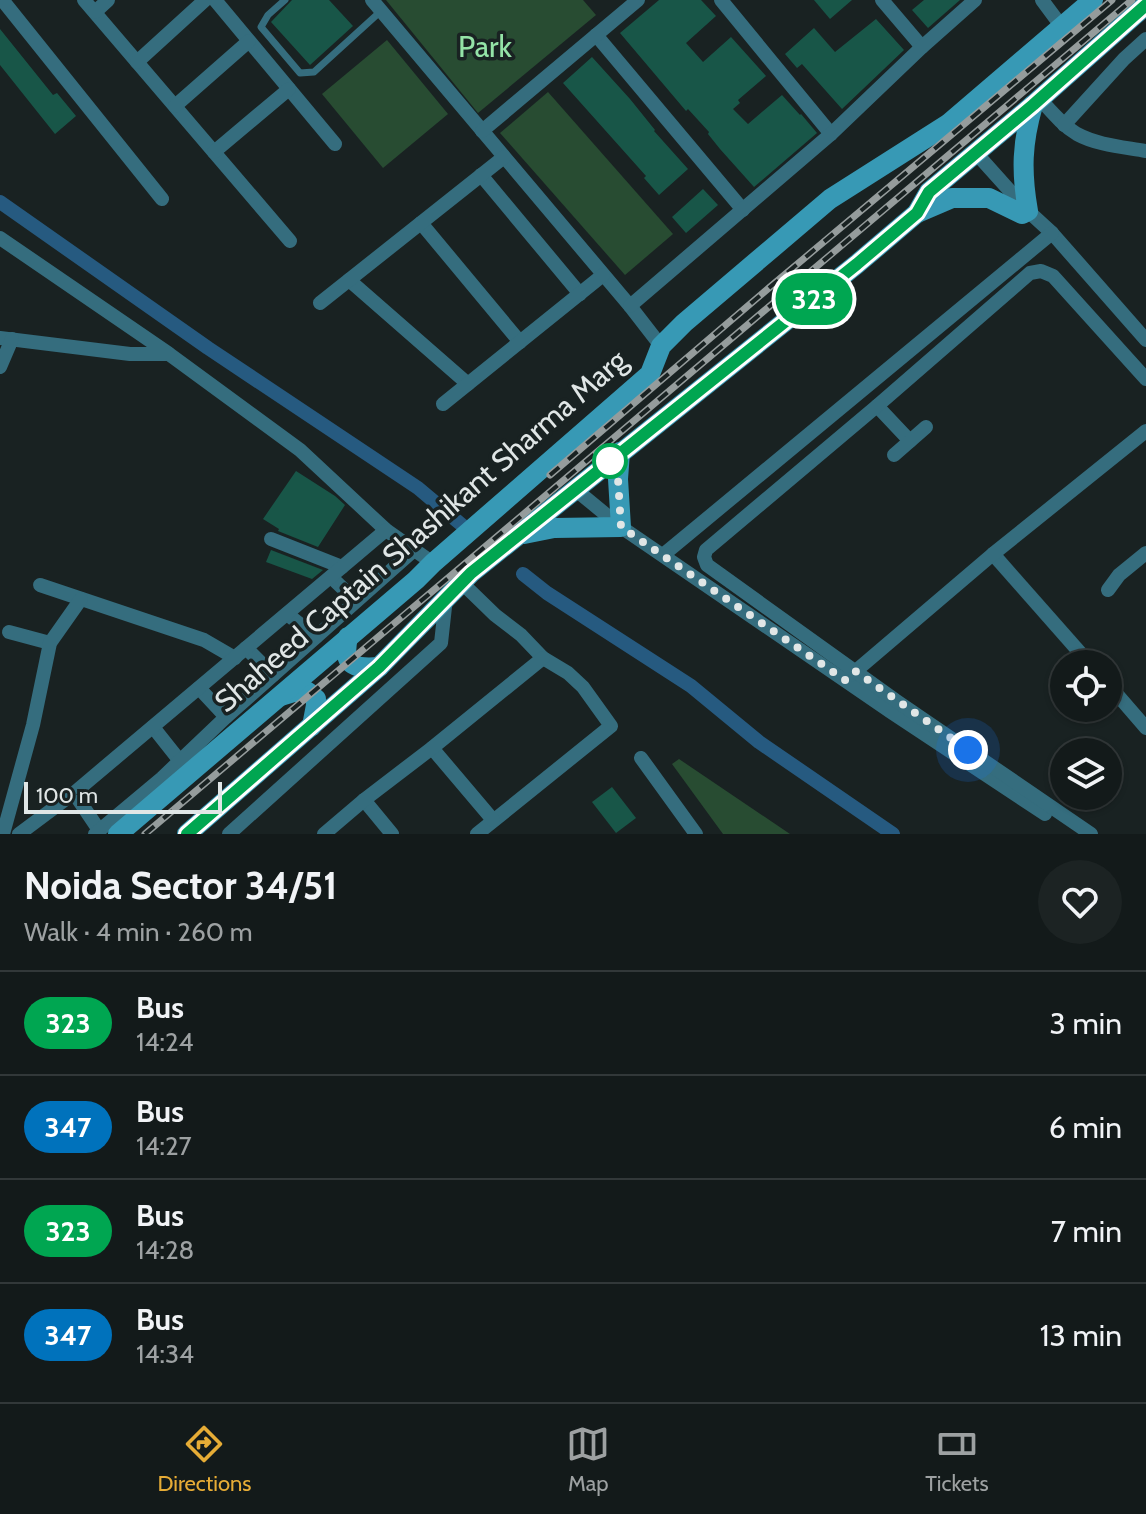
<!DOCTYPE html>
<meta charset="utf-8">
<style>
:root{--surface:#131a1a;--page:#1c2323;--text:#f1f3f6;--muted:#9da1a2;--line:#323839;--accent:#e6ac36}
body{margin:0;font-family:Cabin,sans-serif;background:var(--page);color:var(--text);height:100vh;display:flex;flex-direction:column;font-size:30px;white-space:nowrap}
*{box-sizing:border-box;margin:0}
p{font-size:26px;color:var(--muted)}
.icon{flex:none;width:44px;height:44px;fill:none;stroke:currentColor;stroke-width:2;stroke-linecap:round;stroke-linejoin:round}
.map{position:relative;height:834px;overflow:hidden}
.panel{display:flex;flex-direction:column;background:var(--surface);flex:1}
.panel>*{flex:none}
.badge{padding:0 16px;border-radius:26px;font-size:28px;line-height:52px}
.controls{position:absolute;left:1050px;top:650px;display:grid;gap:16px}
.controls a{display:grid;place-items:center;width:72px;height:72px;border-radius:50%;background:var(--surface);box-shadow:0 2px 6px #0004,0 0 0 2px var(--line);font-size:40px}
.scale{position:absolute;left:24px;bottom:20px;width:198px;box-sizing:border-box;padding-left:8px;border:4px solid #e0e6e6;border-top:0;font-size:22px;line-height:28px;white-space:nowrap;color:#e0e6e6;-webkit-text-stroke:6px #192222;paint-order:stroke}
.you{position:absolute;width:40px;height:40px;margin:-20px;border:6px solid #fff;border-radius:50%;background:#1a73e8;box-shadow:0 0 0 12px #1a73e833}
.map>.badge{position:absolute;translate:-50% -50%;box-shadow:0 0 0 4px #fff}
.round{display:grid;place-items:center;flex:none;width:84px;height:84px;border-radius:42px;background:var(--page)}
.headline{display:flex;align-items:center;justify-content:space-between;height:136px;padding:0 24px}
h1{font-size:38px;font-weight:700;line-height:60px}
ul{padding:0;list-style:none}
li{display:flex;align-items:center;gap:24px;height:104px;padding:0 24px;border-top:2px solid var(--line)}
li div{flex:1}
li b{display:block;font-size:30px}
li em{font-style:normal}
li .badge{min-width:88px;font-weight:700;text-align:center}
.dock{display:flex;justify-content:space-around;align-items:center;height:112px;border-top:2px solid var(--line);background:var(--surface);font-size:22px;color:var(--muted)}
.dock a{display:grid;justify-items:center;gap:4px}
.dock .on{color:var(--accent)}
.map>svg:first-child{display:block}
</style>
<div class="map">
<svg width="1146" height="834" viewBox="0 0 1146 834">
<rect width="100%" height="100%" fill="#192222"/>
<!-- green -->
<g fill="#284c32">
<path d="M 386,0 L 583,0 L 596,15 L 478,113 Z"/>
<path d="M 387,40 L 448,114 L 383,168 L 322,94 Z"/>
<path d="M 548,92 L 673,234 L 625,275 L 500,133 Z"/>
<path d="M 679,759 L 790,834 L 723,834 L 672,764 Z"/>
</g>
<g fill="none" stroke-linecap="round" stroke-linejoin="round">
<!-- canal -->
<g stroke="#265a80" stroke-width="14">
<path d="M 0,202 L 208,348 L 418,488 L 469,531"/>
<path d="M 523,574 L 547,593 L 691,686 L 759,742 L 893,834"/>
</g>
</g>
<!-- building -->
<g fill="#185648">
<path d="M 292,0 L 329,0 L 353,26 L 310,65 L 271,22 Z"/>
<path d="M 659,0 L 701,0 L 716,16 L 686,43 L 703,62 L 731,37 L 766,76 L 738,100 L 740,103 L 733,109 L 748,124 L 782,95 L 800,115 L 801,114 L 817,133 L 754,187 L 720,149 L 708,134 L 709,132 L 688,109 L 686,111 L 620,33 Z"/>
<path d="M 814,0 L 852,0 L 830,19 Z"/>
<path d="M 924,0 L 960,0 L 928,28 L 912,10 Z"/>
<path d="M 876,19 L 904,50 L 842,109 L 802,64 L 797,68 L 785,54 L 814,28 L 835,52 Z"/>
<path d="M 0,29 L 53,95 L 57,93 L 76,116 L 55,134 L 0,65 Z"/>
<path d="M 592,57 L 630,99 L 655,130 L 654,131 L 688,169 L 659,195 L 644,178 L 646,176 L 563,83 Z"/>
<path d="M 703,189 L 718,205 L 686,233 L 672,217 Z"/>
<path d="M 296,471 L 335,496 L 345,505 L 318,547 L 278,531 L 279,529 L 263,519 Z"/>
<path d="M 271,550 L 323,570 L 312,579 L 266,562 Z"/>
<path d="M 612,787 L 636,818 L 616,833 L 592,802 Z"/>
</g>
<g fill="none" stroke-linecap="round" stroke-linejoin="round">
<!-- service -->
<path stroke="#356d7e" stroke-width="7" d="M 285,0 L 268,15 L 261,27 L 300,73 L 314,72 L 381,11"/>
<!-- minor -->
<g stroke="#356d7e" stroke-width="14">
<path d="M 84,0 L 290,241"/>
<path d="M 215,0 L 335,144"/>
<path d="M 372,0 L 630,306 L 661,346"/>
<path d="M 721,0 L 831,134"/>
<path d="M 882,0 L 922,47"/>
<path d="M 1042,0 L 1062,27"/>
<path d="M 4,2 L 162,199"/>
<path d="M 95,12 L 108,0"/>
<path d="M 596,35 L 743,210"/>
<path d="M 137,62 L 205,0"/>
<path d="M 1039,98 C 1051,111 1062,125 1077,134 C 1097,145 1124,147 1146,151"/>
<path d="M 175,106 L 249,41"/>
<path d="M 1064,125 L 1124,59 L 1146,39"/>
<path d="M 482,131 L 638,0"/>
<path d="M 214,152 L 289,89"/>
<path d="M 975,152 L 1028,211 L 1052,233 L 1146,340"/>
<path d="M 481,175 L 580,294"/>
<path d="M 421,223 L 520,342"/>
<path d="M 0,238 L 168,353"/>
<path d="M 349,280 L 468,384"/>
<path d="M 320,303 L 504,157"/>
<path d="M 630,306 L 831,134 L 922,47 L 975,0"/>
<path d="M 0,338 L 130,354 L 169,354 L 300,450 L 386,530 L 433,563"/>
<path d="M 0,367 L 12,339"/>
<path d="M 443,404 L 603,275"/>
<path d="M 877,406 L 910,441"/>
<path d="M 894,455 L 926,427"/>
<path d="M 576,490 L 621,527 L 891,712 L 1045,814"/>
<path d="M 271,539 L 342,567"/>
<path d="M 993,554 L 1090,664"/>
<path d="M 663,555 L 1052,233"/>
<path d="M 331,577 L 356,601"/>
<path d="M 461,582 L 495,615 L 521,635 L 543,658 L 568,673 L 583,687 L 611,726 L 477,834"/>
<path d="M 40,585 L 204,640 L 235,658"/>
<path d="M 1108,590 L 1119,575 L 1146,553"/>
<path d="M 287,614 L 316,637"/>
<path d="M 9,632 L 50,643"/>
<path d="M 246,648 L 273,675"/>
<path d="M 851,675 L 993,554 L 1146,431"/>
<path d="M 1108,684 L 1146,728"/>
<path d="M 199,688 L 226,717"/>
<path d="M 153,727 L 180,761"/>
<path d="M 432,748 L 493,820"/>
<path d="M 641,758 L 696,834"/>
<path d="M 74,793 L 99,830"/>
<path d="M 364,800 L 392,834"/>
<path d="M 3,834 L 33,725 L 50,643 L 81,599"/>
<path d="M 19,834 L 74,793 L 386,530"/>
<path d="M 95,834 L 162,778 L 226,717 L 414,550"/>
<path d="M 229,834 L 441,643 L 446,598"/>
<path d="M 324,834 L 364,800 L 432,748 L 543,658"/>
<path d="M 1091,834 L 895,700 L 707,565 L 704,557 L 706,550 L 877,406 L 1030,273 L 1041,271 L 1053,276 L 1146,379"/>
</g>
<!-- secondary -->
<g stroke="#3799b5" stroke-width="20">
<path d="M 917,213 L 952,198 L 989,198 L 1022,214 L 1028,211 C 1021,171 1022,143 1033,105"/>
<path d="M 524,534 L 554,528 L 621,527 L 618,479 L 620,452"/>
<path d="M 348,637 C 342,665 353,669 379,667"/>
<path d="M 281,696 L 294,692 L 308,692 L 316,699 L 316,705 L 312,726"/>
<path d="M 118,834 L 416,580 L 433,563 L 650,374 L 661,346 L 684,323 L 830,199 L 948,124 L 1093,0"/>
<path d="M 187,834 L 379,667 L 471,573 L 857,264 L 917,213 L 929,192 L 1033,105 L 1146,5"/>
</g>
<defs>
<g id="rail">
<path d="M 550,475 L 770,287 L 1112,0"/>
<path d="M 145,834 L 1132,0"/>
</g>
</defs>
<!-- rail casing -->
<use href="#rail" stroke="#959c9c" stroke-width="7"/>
<!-- rail -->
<use href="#rail" stroke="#192222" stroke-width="4" stroke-dasharray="12" stroke-linecap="butt"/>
</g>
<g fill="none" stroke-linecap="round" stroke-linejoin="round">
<defs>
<path id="line" d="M 187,834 L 379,667 L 471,573 L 857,264 L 917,213 L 929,192 L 1033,105 L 1146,5"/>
</defs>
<!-- line casing -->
<use href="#line" stroke="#fff" stroke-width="18"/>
<!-- line -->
<use href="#line" stroke="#00a651" stroke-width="12"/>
<!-- walk -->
<path stroke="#e0e6e6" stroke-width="8" stroke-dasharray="0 14.4" d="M 610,461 L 620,452 L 618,479 L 621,527 L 845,680 L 855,671 L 968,750"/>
</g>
<!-- markers -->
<circle fill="#fff" stroke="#00a651" stroke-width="4" cx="610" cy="461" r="16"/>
<g text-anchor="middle" stroke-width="7" stroke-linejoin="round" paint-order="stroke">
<!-- park labels -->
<g font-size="30" fill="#94e3a7" stroke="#192222">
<text x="485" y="57">Park</text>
</g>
<!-- street labels -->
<g font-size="30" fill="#e0e6e6" stroke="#192222">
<text transform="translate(421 531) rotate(-41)" y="10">Shaheed Captain Shashikant Sharma Marg</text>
</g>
</g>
</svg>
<div class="controls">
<a><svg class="icon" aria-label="locate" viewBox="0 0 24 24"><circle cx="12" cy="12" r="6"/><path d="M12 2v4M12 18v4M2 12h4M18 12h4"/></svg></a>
<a><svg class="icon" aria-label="layers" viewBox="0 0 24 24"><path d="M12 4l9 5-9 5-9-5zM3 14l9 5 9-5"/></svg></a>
</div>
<div class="scale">100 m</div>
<div class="you" style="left:968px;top:750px"></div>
<b class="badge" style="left:814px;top:299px;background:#00a651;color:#fff">323</b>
</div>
<section class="panel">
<div class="headline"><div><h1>Noida Sector 34/51</h1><p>Walk · 4 min · 260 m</p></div><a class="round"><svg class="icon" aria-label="heart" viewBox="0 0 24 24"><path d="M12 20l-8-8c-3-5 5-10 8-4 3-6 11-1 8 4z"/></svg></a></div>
<ul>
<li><span class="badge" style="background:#00a651;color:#fff">323</span><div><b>Bus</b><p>14:24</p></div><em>3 min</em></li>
<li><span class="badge" style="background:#0072bc;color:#fff">347</span><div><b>Bus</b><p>14:27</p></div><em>6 min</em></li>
<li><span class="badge" style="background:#00a651;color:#fff">323</span><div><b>Bus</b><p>14:28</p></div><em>7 min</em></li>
<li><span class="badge" style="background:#0072bc;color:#fff">347</span><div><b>Bus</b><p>14:34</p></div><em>13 min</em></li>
</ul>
</section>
<nav class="dock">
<a class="on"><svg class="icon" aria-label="directions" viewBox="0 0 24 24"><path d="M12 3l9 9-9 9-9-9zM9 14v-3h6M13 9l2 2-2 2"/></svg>Directions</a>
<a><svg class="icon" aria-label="map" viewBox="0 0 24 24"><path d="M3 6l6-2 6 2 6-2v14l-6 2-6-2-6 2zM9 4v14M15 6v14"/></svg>Map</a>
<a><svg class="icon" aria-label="tickets" viewBox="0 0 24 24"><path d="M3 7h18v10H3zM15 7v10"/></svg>Tickets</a>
</nav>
